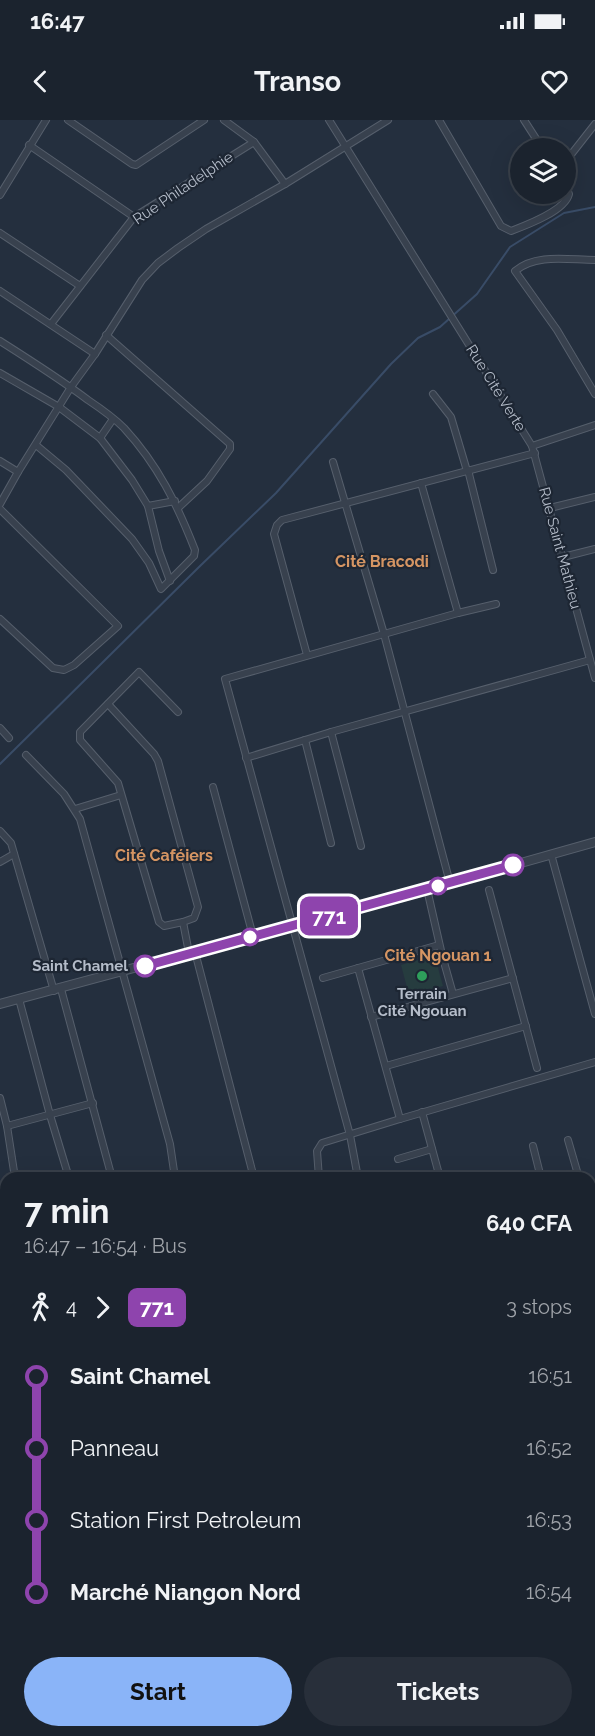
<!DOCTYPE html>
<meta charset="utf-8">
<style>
:root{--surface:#1b232e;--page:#282f3a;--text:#f1f3f6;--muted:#a0a4aa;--line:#39404a;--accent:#8ab4f8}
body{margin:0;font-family:Raleway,sans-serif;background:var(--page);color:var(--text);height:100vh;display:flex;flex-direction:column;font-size:22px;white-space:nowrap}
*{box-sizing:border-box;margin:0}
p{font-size:20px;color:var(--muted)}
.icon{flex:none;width:33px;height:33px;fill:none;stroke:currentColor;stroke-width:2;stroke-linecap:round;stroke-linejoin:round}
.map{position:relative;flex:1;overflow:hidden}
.sheet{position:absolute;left:0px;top:1052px;width:596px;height:566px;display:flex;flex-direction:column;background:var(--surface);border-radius:18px 18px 0 0;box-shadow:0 6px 24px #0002,0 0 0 2px var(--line)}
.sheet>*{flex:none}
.badge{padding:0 12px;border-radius:9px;font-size:21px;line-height:39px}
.fabs{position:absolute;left:510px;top:18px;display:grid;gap:12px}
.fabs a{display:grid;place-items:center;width:66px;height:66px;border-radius:50%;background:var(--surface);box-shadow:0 6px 24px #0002,0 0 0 2px var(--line);font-size:30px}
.map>.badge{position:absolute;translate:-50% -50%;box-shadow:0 0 0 3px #fff}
.legs{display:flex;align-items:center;gap:9px;height:66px;padding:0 24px;font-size:20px}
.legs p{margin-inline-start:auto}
.overview{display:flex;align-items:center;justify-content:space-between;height:102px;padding:0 24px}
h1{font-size:33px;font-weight:700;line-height:45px}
.primary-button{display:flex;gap:12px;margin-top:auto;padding:12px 24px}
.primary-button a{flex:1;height:69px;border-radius:36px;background:var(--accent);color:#111;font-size:24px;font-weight:700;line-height:69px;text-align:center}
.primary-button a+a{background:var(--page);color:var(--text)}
ul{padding:0 24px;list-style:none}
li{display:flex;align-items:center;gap:21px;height:72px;font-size:22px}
li i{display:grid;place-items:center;width:9px;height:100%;margin:0 8px;background:currentColor}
li i::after{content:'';width:15px;height:15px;margin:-8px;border:4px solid;border-radius:50%;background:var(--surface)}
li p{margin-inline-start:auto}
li:first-child i{background:linear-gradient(#0000 50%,currentColor 0)}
li:last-child i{background:linear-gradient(currentColor 50%,#0000 0)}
.status{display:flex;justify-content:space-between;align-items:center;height:42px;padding:0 30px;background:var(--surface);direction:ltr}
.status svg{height:16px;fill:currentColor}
header{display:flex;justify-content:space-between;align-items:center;height:78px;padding:0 24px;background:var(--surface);font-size:27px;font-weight:700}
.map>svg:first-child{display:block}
</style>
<div class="status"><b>16:47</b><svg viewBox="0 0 49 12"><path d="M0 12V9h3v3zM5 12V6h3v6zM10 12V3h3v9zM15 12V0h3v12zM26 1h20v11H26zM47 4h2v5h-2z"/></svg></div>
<header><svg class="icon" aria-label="back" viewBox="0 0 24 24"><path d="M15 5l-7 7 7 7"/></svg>Transo<svg class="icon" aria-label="heart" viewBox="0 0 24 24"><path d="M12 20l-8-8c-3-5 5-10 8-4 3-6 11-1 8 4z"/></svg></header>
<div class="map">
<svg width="595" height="1616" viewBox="0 0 595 1616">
<rect width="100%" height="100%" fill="#242f3e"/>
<!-- green -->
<path fill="#263c3f" d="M 431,836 L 435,837 L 443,866 L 409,875 L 401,845 Z"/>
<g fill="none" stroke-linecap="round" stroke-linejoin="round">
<!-- stream -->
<g stroke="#394c67" stroke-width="2">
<path d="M 0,644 L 199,447 L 276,373 L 391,244 L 418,218 L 440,207 L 477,174 L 510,127 L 564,93 L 595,87"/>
<path d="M 590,1176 L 595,1171"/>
<path d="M 0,1407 L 6,1406"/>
</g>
<defs>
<g id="minor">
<path d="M 68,0 L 132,44 L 136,45 L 204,0"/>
<path d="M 224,0 L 254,22 L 285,64"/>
<path d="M 329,0 L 532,326 L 595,558"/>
<path d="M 439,0 L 501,106 L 511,111 C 527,105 565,91 569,74 L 566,67"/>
<path d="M 524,0 L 542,28"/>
<path d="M 29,25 L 134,97"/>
<path d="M 566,41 L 595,4"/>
<path d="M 0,75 L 46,0"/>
<path d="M 0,113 L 80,166"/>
<path d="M 595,140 C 569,140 536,133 515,151 L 557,210 L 595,274"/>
<path d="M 0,171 L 95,234"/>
<path d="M 51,204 L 134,97 L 254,22"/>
<path d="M 106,215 L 230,324 L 230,329 L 207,361 L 178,388"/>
<path d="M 0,221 C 30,240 60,259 88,280 C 100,288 113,297 124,308 C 158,345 177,384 195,430 L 194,436 L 161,469 L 149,443 L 132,419 L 66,350 L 36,325"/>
<path d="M 0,253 L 59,287 L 100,318 L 132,360 L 148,386 L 159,431 L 170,461"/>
<path d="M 433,274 L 451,297 L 467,351"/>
<path d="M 100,318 L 113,299"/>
<path d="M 532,326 L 595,305"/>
<path d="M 0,341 L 18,352"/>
<path d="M 333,342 L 384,514 L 450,763"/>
<path d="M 468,350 L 493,450"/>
<path d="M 421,363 L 458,493"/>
<path d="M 0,384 L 18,352 L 71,267 L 95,234 L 142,160 L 158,143 L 178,128 L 206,109 L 285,64 L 388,0"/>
<path d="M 148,386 L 175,381"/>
<path d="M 550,388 L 595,377"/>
<path d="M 0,389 L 118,506 L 74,545 L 64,550 L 53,548 L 0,499"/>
<path d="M 563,437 L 595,429"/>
<path d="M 307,535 L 274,414 L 277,405 L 282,400 L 535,333"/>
<path d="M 108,584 L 154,634 L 158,641 L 198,787 L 194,798 L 183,802 L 189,833"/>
<path d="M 178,592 L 139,552 L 80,612 L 80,620 L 118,663 L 159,802 L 164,806 L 183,802"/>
<path d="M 0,608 L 9,618"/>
<path d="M 331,612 L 361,726"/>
<path d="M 305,620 L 331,723"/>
<path d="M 26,635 L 64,674 L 80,699 L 170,1024 L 175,1058"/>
<path d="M 246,638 L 331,612 L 590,540"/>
<path d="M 213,667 L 253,816"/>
<path d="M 75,689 L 121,675"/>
<path d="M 0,711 L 11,723 L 54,871"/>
<path d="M 551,734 L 595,894"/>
<path d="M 0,742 L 14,734"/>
<path d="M 427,769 L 442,835 L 453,874"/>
<path d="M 489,770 L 537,948"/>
<path d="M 195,832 L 254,1058"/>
<path d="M 358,848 L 400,999 L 595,942"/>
<path d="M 323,858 L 439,825"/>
<path d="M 61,869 L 112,1058"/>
<path d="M 19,879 L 50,995 L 69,1058"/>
<path d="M 371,897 L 513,858"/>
<path d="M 386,946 L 526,906"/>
<path d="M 0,978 L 7,1006 L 15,1058"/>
<path d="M 422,992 L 440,1058"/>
<path d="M 7,1006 L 93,983"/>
<path d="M 568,1020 L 579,1058"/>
<path d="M 533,1026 L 541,1058"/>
<path d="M 398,1039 L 432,1029"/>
<path d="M 319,1058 L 317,1031 L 322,1023 L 400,999"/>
<path d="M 358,1058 L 350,1015 L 225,559 L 458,493 L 496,484"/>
<path d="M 590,1066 L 595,1065"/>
<path d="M 590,1105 L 595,1128"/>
<path d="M 590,1137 L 595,1131"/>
<path d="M 0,1152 L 6,1152"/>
<path d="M 590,1189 L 595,1184"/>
<path d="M 0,1214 L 6,1213"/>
<path d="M 0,1250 L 6,1249"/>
<path d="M 590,1282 L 595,1283"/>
<path d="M 0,1323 L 6,1322"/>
<path d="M 0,1419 L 6,1419"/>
<path d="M 0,1428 L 6,1426"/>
<path d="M 590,1439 L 595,1449"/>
<path d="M 590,1551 L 595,1548"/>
<path d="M 590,1590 L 595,1600"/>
<path d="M 96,1611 L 98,1616"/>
<path d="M 254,1611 L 256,1616"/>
<path d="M 305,1611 L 308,1616"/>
<path d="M 503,1611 L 506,1616"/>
<path d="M 530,1611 L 533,1616"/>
<path d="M 265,1616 L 276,1611"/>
<path d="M 352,1616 L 361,1611"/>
<path d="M 412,1616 L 421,1611"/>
</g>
<path id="tertiary" d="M 0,884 L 450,763 L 595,722"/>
</defs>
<!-- minor casing -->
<use href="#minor" stroke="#565f6c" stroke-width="8"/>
<!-- tertiary casing -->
<use href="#tertiary" stroke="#565f6c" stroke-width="10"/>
<!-- minor -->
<use href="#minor" stroke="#38414e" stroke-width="6"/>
<!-- tertiary -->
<use href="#tertiary" stroke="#38414e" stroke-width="8"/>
</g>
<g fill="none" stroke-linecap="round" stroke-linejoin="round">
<defs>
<path id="line-1" d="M 145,846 L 513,745"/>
</defs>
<!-- line-1 casing -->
<use href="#line-1" stroke="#fff" stroke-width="14"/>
<!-- line-1 -->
<use href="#line-1" stroke="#8e44ad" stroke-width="9"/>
</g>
<!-- markers -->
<g fill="#fff" stroke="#8e44ad" stroke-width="3">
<circle cx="513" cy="745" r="10"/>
<circle cx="438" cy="766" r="8"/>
<circle cx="250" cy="817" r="8"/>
<circle cx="145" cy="846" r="10"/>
</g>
<circle fill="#2e9e5b" stroke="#1d2633" stroke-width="2" cx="422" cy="856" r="6"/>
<g text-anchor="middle" stroke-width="4.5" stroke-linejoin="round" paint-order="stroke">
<!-- street labels -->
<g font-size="15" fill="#b4bcc9" stroke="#1d2633">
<text transform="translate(183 68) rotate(-34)" y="5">Rue Philadelphie</text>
<text transform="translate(496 268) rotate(58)" y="5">Rue Cité Verte</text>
<text transform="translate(560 428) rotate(75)" y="5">Rue Saint Mathieu</text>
</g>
<!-- stop labels -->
<g font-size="15" font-weight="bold" fill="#b4bcc9" stroke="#1d2633" text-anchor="end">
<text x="128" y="851">Saint Chamel</text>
</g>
<!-- poi labels -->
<g font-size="15" font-weight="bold" fill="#b4bcc9" stroke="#1d2633">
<text x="422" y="879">Terrain<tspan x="422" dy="17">Cité Ngouan</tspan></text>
</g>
<!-- neighbourhood labels -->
<g font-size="16" font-weight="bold" fill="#d59563" stroke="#1d2633">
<text x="382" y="447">Cité Bracodi</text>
<text x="164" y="741">Cité Caféiers</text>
<text x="438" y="841">Cité Ngouan 1</text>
</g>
</g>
</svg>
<div class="fabs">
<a><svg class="icon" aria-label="layers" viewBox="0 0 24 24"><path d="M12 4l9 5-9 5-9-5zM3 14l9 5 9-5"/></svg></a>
</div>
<b class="badge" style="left:329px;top:796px;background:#8e44ad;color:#fff">771</b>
<section class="sheet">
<div class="overview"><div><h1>7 min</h1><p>16:47 – 16:54 · Bus</p></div><b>640 CFA</b></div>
<div class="legs"><svg class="icon" aria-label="walk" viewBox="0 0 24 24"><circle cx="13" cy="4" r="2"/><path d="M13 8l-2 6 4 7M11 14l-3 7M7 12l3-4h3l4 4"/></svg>4<svg class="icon" aria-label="forward" viewBox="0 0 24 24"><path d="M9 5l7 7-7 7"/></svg><b class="badge" style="background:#8e44ad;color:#fff">771</b><p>3 stops</p></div>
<ul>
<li><i style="color:#8e44ad"></i><b>Saint Chamel</b><p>16:51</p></li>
<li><i style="color:#8e44ad"></i><span>Panneau</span><p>16:52</p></li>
<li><i style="color:#8e44ad"></i><span>Station First Petroleum</span><p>16:53</p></li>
<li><i style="color:#8e44ad"></i><b>Marché Niangon Nord</b><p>16:54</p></li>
</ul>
<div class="primary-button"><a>Start</a><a>Tickets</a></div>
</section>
</div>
